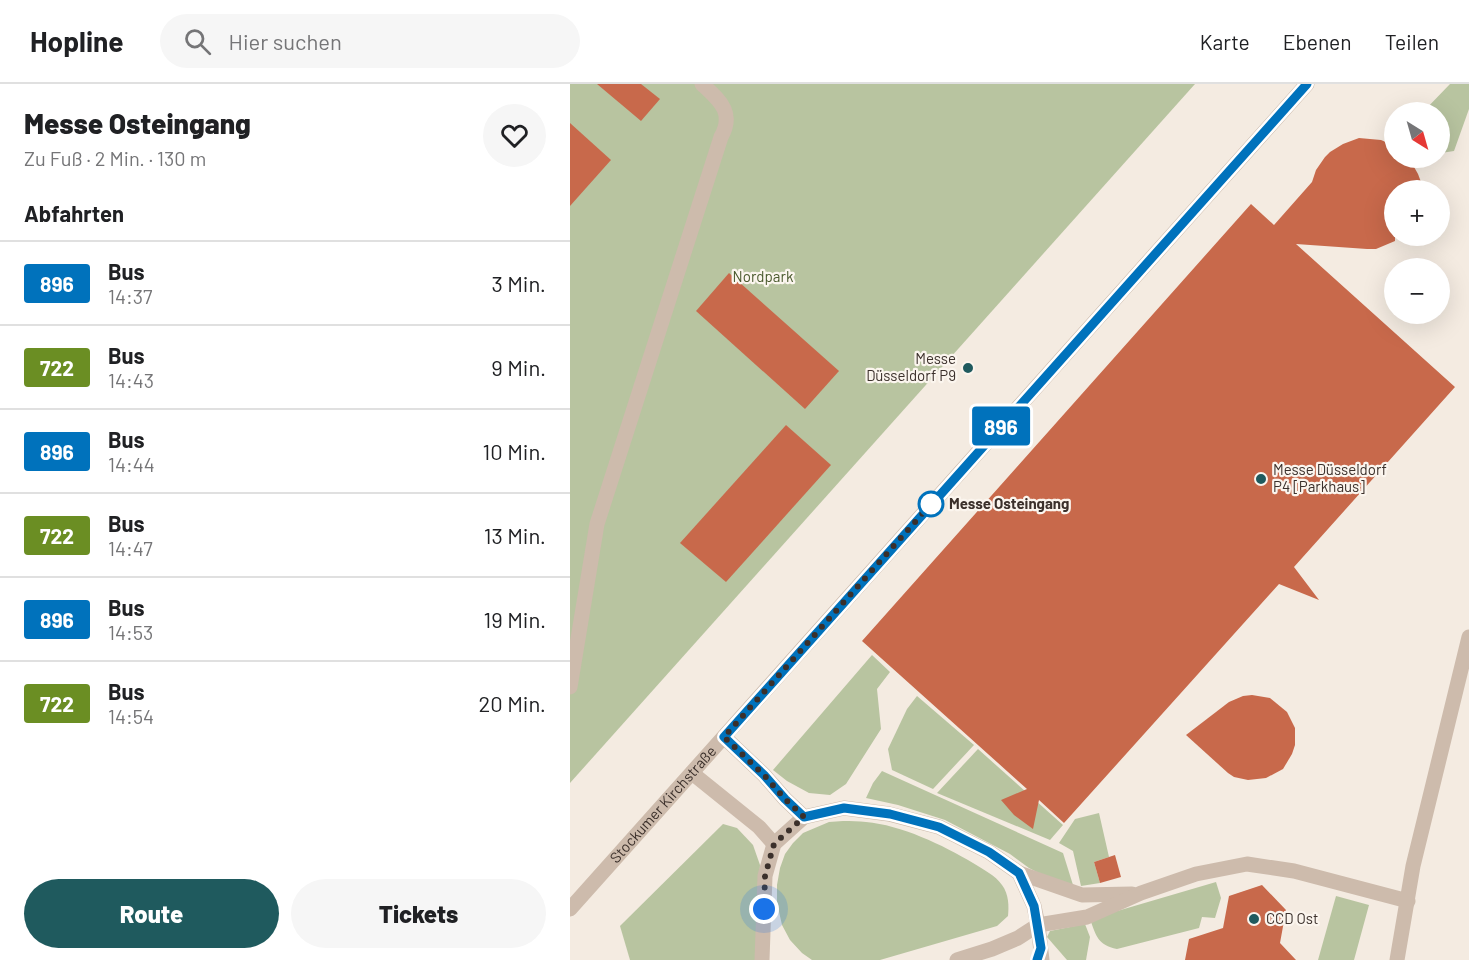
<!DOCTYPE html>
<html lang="de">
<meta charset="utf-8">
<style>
:root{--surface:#fff;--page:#f6f6f6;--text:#202124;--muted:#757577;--line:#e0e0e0;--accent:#1f5a5e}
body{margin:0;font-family:Barlow,sans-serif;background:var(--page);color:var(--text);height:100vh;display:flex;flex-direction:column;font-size:22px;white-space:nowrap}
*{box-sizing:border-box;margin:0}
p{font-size:20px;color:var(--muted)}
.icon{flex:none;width:33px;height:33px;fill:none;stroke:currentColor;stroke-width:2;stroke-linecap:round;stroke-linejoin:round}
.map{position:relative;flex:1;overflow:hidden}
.panel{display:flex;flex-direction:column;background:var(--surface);width:570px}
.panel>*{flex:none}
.badge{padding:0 12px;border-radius:4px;font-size:21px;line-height:39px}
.needle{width:39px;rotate:143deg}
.controls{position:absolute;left:814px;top:18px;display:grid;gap:12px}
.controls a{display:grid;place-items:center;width:66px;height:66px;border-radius:50%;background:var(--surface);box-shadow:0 6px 24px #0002;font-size:30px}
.you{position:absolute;width:30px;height:30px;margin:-15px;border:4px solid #fff;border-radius:50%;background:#1a73e8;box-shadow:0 0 0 9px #1a73e833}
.map>.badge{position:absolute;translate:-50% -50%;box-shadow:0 0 0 3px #fff}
h2{padding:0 24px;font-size:22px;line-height:54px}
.round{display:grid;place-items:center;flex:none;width:63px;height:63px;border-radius:32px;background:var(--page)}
.overview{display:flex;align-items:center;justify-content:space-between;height:102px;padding:0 24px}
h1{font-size:28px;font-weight:800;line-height:45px}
.cta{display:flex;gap:12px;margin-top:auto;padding:12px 24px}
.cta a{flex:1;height:69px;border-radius:36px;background:var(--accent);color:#fff;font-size:24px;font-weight:800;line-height:69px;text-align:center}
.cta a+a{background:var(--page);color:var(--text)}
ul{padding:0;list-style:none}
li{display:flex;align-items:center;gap:18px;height:84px;padding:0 24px;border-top:2px solid var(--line)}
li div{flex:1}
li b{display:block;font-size:22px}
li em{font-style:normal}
li .badge{min-width:66px;font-weight:700;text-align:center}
header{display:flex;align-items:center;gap:36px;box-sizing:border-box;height:84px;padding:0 30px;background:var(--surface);border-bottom:2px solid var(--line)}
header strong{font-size:28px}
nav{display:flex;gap:33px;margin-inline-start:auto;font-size:21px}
.search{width:420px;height:54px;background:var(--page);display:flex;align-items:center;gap:15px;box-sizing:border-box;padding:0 21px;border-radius:33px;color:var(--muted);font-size:22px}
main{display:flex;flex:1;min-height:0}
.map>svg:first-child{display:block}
</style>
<header>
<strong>Hopline</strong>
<div class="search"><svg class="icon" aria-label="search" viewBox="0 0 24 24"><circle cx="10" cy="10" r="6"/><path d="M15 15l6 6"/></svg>Hier suchen</div>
<nav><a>Karte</a><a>Ebenen</a><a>Teilen</a></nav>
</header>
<main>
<section class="panel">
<div class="overview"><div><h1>Messe Osteingang</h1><p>Zu Fuß · 2 Min. · 130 m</p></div><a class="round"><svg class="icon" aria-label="heart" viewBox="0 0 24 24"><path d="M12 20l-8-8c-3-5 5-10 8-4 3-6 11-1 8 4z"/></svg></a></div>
<h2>Abfahrten</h2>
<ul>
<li><span class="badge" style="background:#0072bc;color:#fff">896</span><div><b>Bus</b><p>14:37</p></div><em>3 Min.</em></li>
<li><span class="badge" style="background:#6b8e23;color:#fff">722</span><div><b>Bus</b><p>14:43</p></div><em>9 Min.</em></li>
<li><span class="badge" style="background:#0072bc;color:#fff">896</span><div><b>Bus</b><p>14:44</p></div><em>10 Min.</em></li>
<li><span class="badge" style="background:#6b8e23;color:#fff">722</span><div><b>Bus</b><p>14:47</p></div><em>13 Min.</em></li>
<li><span class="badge" style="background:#0072bc;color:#fff">896</span><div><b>Bus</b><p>14:53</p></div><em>19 Min.</em></li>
<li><span class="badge" style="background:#6b8e23;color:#fff">722</span><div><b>Bus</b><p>14:54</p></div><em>20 Min.</em></li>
</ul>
<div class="cta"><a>Route</a><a>Tickets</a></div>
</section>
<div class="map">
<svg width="899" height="876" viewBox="0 0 899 876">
<rect width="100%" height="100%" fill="#f4ebe1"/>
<!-- green -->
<g fill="#b8c4a0">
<path d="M 0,0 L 625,0 L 0,699 Z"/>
<path d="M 880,0 L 899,0 L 899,25 L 884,67 L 871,69 L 870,28 L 853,28 Z"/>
<path d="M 302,571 L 320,588 L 307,605 L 311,645 L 276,700 L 260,711 L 239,709 L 217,697 L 203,686 Z"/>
<path d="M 347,612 L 404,661 L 363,705 L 322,686 L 318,665 L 337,625 Z"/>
<path d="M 408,665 L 493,741 L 480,756 L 367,709 Z"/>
<path d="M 312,687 L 493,769 L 503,801 L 480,795 L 459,784 L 440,770 L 375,736 L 328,721 L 296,714 L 303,699 Z"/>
<path d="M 529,729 L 539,773 L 524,778 L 530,799 L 511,802 L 503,767 L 489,759 L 505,735 Z"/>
<path d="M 273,737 C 281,737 289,737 296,738 C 331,741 373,761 403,779 C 414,786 425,791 432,801 C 439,810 439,823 438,832 L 427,842 L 310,876 L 242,876 L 232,869 L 220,856 L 212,841 L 207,819 L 207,801 L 210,784 L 215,770 L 223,759 L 233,749 L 259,738 Z"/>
<path d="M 153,740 L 167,744 L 183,761 L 190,781 L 186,876 L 60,876 L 50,842 Z"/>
<path d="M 646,798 L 651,814 L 645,834 L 632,833 L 629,844 L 547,865 C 528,861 526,852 520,835 Z"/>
<path d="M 766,812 L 799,821 L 784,876 L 748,876 Z"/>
<path d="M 515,840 L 520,853 L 516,876 L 497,876 L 477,853 L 480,847 Z"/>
</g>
<!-- building -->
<g fill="#c8694b">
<path d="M 27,0 L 71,0 L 90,15 L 71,37 Z"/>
<path d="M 0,39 L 41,76 L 0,122 Z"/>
<path d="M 789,54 L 811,56 L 825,62 L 825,74 L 839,74 L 848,90 L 854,106 L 825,106 L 825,157 L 806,165 L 797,165 L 726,160 L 885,303 L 724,483 L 749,516 L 709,500 L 494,739 L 469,716 L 463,745 L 444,731 L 431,716 L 457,705 L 292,557 L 681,120 L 704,141 L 742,98 L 746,86 L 755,73 L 760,68 L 773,60 Z"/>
<path d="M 159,189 L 269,287 L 235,325 L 126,227 Z"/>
<path d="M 216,341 L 261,381 L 156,498 L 110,459 Z"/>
<path d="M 682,611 L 700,614 L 717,628 L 725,644 L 725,661 L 722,670 L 713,685 L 696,694 L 678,696 L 664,693 L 658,689 L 616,651 L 659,618 L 673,612 Z"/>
<path d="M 545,771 L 551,793 L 530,799 L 524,778 Z"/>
<path d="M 692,801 L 716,826 L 710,859 L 726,876 L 615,876 L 619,855 L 653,844 L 659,812 Z"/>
</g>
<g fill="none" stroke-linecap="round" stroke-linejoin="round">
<!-- minor -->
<g stroke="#cdbbac" stroke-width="15">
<path d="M 0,603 L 27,440 L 151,53 C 165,28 149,16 132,0"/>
<path d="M 154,653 L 194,691 L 215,715 L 234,733"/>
<path d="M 122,689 L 189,743 L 204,760"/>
<path d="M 449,789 L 512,811 L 562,810"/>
<path id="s1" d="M 0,825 L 737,0"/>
<path d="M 192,876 L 195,792 L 204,760 L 234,733 L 274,724 L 319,730 L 369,743 L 419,768 L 449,789 L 464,822 L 468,841 L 472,876"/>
<path d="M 387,876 L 422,865 L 448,854 L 468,841 L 517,833 L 571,809 L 626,790 L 677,780 L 724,787 L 838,817"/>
<path d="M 827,876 L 843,782 L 899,553"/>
</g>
</g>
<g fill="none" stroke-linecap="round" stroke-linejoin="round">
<defs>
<path id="line" d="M 467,876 L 471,864 L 464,822 L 449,789 L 419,768 L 369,743 L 320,730 L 274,724 L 234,733 L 215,715 L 194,691 L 154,653 L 737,0"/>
</defs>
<!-- line casing -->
<use href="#line" stroke="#fff" stroke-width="14"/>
<!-- line -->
<use href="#line" stroke="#0072bc" stroke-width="9"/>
<!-- walk -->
<path stroke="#3b302b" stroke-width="6" stroke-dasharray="0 10.8" d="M 194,825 L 195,792 L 204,760 L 234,733 L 215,715 L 194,691 L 154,653 L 361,420"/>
</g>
<!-- markers -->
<g fill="#1f5a5e" stroke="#fbf5ee" stroke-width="2">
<circle cx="398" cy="284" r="6"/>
<circle cx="691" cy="395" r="6"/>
<circle cx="684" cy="835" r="6"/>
</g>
<circle fill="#fff" stroke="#0072bc" stroke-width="3" cx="361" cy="420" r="12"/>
<g text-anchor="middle" stroke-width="4.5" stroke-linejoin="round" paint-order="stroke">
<!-- park labels -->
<g font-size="15" fill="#4a5a2e" stroke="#fbf5ee">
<text x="193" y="198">Nordpark</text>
</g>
<!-- poi labels -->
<g font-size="15" fill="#3b302b" stroke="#fbf5ee" text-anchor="start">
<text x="386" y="280" text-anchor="end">Messe<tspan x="386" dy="17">Düsseldorf P9</tspan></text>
<text x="703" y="391">Messe Düsseldorf<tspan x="703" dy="17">P4 [Parkhaus]</tspan></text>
<text x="696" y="840">CCD Ost</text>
</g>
<!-- stop labels -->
<g font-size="15" font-weight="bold" fill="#3b302b" stroke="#fbf5ee" text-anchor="start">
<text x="379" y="425">Messe Osteingang</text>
</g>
<!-- street labels -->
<g font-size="15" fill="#3b302b" stroke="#fbf5ee">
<text dy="5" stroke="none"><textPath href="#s1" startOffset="140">Stockumer Kirchstraße</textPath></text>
</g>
</g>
</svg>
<div class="controls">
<a><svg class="needle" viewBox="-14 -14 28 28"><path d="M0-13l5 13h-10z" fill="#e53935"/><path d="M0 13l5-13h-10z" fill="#757577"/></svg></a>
<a>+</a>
<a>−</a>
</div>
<div class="you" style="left:194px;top:825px"></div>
<b class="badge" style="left:431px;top:342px;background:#0072bc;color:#fff">896</b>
</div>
</main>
